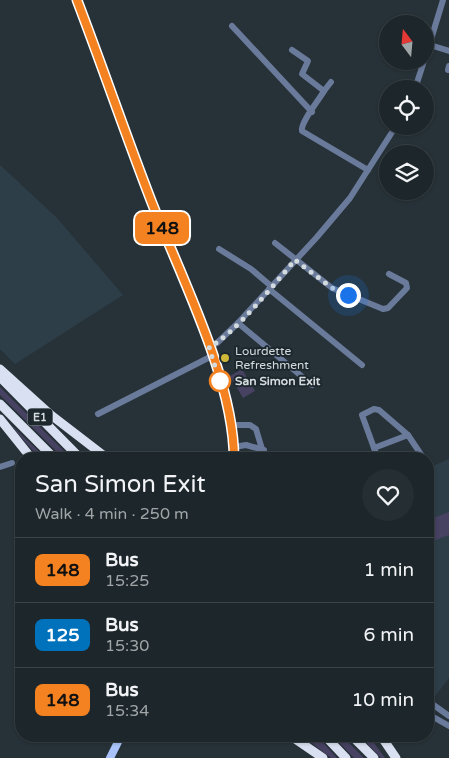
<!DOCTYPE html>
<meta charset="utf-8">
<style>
:root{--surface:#1d262a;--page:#252e32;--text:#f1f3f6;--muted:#a0a5a8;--line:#3b4347}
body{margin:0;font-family:"Varela Round",sans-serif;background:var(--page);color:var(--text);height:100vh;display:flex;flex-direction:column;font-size:19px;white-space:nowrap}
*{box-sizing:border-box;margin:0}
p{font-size:16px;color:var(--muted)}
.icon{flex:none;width:28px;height:28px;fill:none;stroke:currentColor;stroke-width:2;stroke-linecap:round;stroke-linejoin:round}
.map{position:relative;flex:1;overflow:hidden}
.sheet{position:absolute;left:15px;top:452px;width:419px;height:290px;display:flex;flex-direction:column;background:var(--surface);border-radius:20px;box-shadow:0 1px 4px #0004,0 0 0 1px var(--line)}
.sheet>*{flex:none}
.badge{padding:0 10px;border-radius:8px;font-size:18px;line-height:32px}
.needle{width:32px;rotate:344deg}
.fabs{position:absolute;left:379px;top:15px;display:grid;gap:10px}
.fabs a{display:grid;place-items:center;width:55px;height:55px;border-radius:50%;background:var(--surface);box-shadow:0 1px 4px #0004,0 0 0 1px var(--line);font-size:25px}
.you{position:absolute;width:25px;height:25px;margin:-12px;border:4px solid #fff;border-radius:50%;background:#1a73e8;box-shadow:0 0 0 8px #1a73e833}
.map>.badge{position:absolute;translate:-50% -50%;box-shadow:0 0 0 2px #fff}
.round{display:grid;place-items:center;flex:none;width:52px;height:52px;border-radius:26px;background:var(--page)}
.headline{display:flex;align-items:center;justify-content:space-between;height:85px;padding:0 20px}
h1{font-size:24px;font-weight:600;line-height:38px}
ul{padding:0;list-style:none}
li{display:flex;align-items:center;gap:15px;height:65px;padding:0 20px;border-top:1px solid var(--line)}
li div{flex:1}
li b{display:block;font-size:19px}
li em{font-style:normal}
li .badge{min-width:55px;font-weight:700;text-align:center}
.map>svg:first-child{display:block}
</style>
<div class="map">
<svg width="449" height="758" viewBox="0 0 449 758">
<rect width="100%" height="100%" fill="#273238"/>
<!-- built -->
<g fill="#2d3e48">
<path d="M 0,165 L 57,218 L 123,295 L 15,364 L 0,349 Z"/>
<path d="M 449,459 L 449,678 L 432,700 L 428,696 L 428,468 Z"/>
</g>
<!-- green -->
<g fill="#474162">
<path d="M 242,369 L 255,391 L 243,398 L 230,376 Z"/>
<path d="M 0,387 L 72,459 L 64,459 L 0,395 Z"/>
<path d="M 9,423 L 47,459 L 40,459 Z"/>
<path d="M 449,512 L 449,535 L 428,543 L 428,520 Z"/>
<path d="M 303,736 L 317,736 L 337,758 L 331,758 Z"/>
<path d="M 333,736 L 342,736 L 364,758 L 354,758 Z"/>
<path d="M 360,736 L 369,736 L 385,758 L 381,758 Z"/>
</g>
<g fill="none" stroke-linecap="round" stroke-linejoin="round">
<!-- minor -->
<g stroke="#6a7a9b" stroke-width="6">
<path d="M 232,26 L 312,112"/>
<path d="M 430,45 L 449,51"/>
<path d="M 292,50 L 308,61 L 302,74 L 324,91 C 319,100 300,123 302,131 L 368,170"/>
<path d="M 425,59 L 443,0"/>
<path d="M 448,70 L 449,66"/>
<path d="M 415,89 L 424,61"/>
<path d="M 324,91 L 331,82"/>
<path d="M 275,243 L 332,288 L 383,309 L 388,308 L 407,288 L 406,283 L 389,274"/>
<path d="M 219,249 L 251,269 L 271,286"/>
<path d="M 269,289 L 362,365"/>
<path d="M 238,323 L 312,385"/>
<path d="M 209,347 L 217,343 L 238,323 L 317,237 L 350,198 L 396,126"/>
<path d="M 98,414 L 212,356"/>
<path d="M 232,425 L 250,425 L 256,429 L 265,459"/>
<path d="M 234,447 L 246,445 L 264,450"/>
<path d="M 374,448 L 408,435"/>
<path d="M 378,459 L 362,415 L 374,409 L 379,410 L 408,435 L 424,459"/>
<path d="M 0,467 L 12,463"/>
<path d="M 428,701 L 449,716"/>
<path d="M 428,714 L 449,726"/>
</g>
<!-- major -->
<g stroke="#a9c3fa" stroke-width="8">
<path d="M 77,0 C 103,67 126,136 152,203 C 181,277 233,380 234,459"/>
<path d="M 110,758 L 121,736"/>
</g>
<!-- highway -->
<g stroke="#d8e0f1" stroke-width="9">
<path d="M 0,369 L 51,415 L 103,455"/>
<path d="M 0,377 L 81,459"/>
<path d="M 0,404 L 55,459"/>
<path d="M 0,419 L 32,459"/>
<path d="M 291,736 L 323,758"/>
<path d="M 325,736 L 346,758"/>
<path d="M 352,736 L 374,758"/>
<path d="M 381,736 L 396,758"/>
</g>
</g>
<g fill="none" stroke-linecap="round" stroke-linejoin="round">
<defs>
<path id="line" d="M 77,0 C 103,68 126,136 152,203 C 181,277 234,380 234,459"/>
</defs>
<!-- line casing -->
<use href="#line" stroke="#fff" stroke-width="11"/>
<!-- line -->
<use href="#line" stroke="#f58220" stroke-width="8"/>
<!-- walk -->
<path stroke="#d4dbdf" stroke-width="5" stroke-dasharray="0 9" d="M 220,381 L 221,386 L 209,347 C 233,336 276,282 295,260 L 332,288 L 348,295"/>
</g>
<!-- markers -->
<circle fill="#cfb837" stroke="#1d282e" stroke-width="2" cx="225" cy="358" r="5"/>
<circle fill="#fff" stroke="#f58220" stroke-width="2.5" cx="220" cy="381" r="10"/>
<g text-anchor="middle" stroke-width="4" stroke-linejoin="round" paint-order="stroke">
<!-- shield labels -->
<rect fill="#1d282e" stroke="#9da5aa" stroke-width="1" x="27.5" y="408.5" width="25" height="17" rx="4"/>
<g font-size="11" font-weight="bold" fill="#d4dbdf">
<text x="40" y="421">E1</text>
</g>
<!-- poi labels -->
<g font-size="12" fill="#d4dbdf" stroke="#1d282e" text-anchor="start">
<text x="235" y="355">Lourdette<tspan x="235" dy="14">Refreshment</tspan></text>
</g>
<!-- stop labels -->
<g font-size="12" font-weight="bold" fill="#d4dbdf" stroke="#1d282e" text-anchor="start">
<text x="235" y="385">San Simon Exit</text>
</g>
</g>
</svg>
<div class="fabs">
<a><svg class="needle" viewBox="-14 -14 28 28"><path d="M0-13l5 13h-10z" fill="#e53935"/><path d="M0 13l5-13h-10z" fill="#a0a5a8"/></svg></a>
<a><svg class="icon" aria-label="locate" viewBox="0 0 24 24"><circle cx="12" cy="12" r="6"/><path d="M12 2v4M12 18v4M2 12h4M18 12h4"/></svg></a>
<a><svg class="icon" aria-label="layers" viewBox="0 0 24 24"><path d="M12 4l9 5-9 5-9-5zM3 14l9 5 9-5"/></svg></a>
</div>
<div class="you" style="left:348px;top:295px"></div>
<b class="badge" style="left:162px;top:228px;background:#f58220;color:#111">148</b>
<section class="sheet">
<div class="headline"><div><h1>San Simon Exit</h1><p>Walk · 4 min · 250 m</p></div><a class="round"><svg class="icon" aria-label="heart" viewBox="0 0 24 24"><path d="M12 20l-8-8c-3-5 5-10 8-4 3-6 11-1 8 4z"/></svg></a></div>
<ul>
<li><span class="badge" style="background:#f58220;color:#111">148</span><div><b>Bus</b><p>15:25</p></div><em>1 min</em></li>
<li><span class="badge" style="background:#0072bc;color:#fff">125</span><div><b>Bus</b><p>15:30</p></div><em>6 min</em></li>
<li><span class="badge" style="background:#f58220;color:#111">148</span><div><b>Bus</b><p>15:34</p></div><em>10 min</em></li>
</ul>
</section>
</div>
